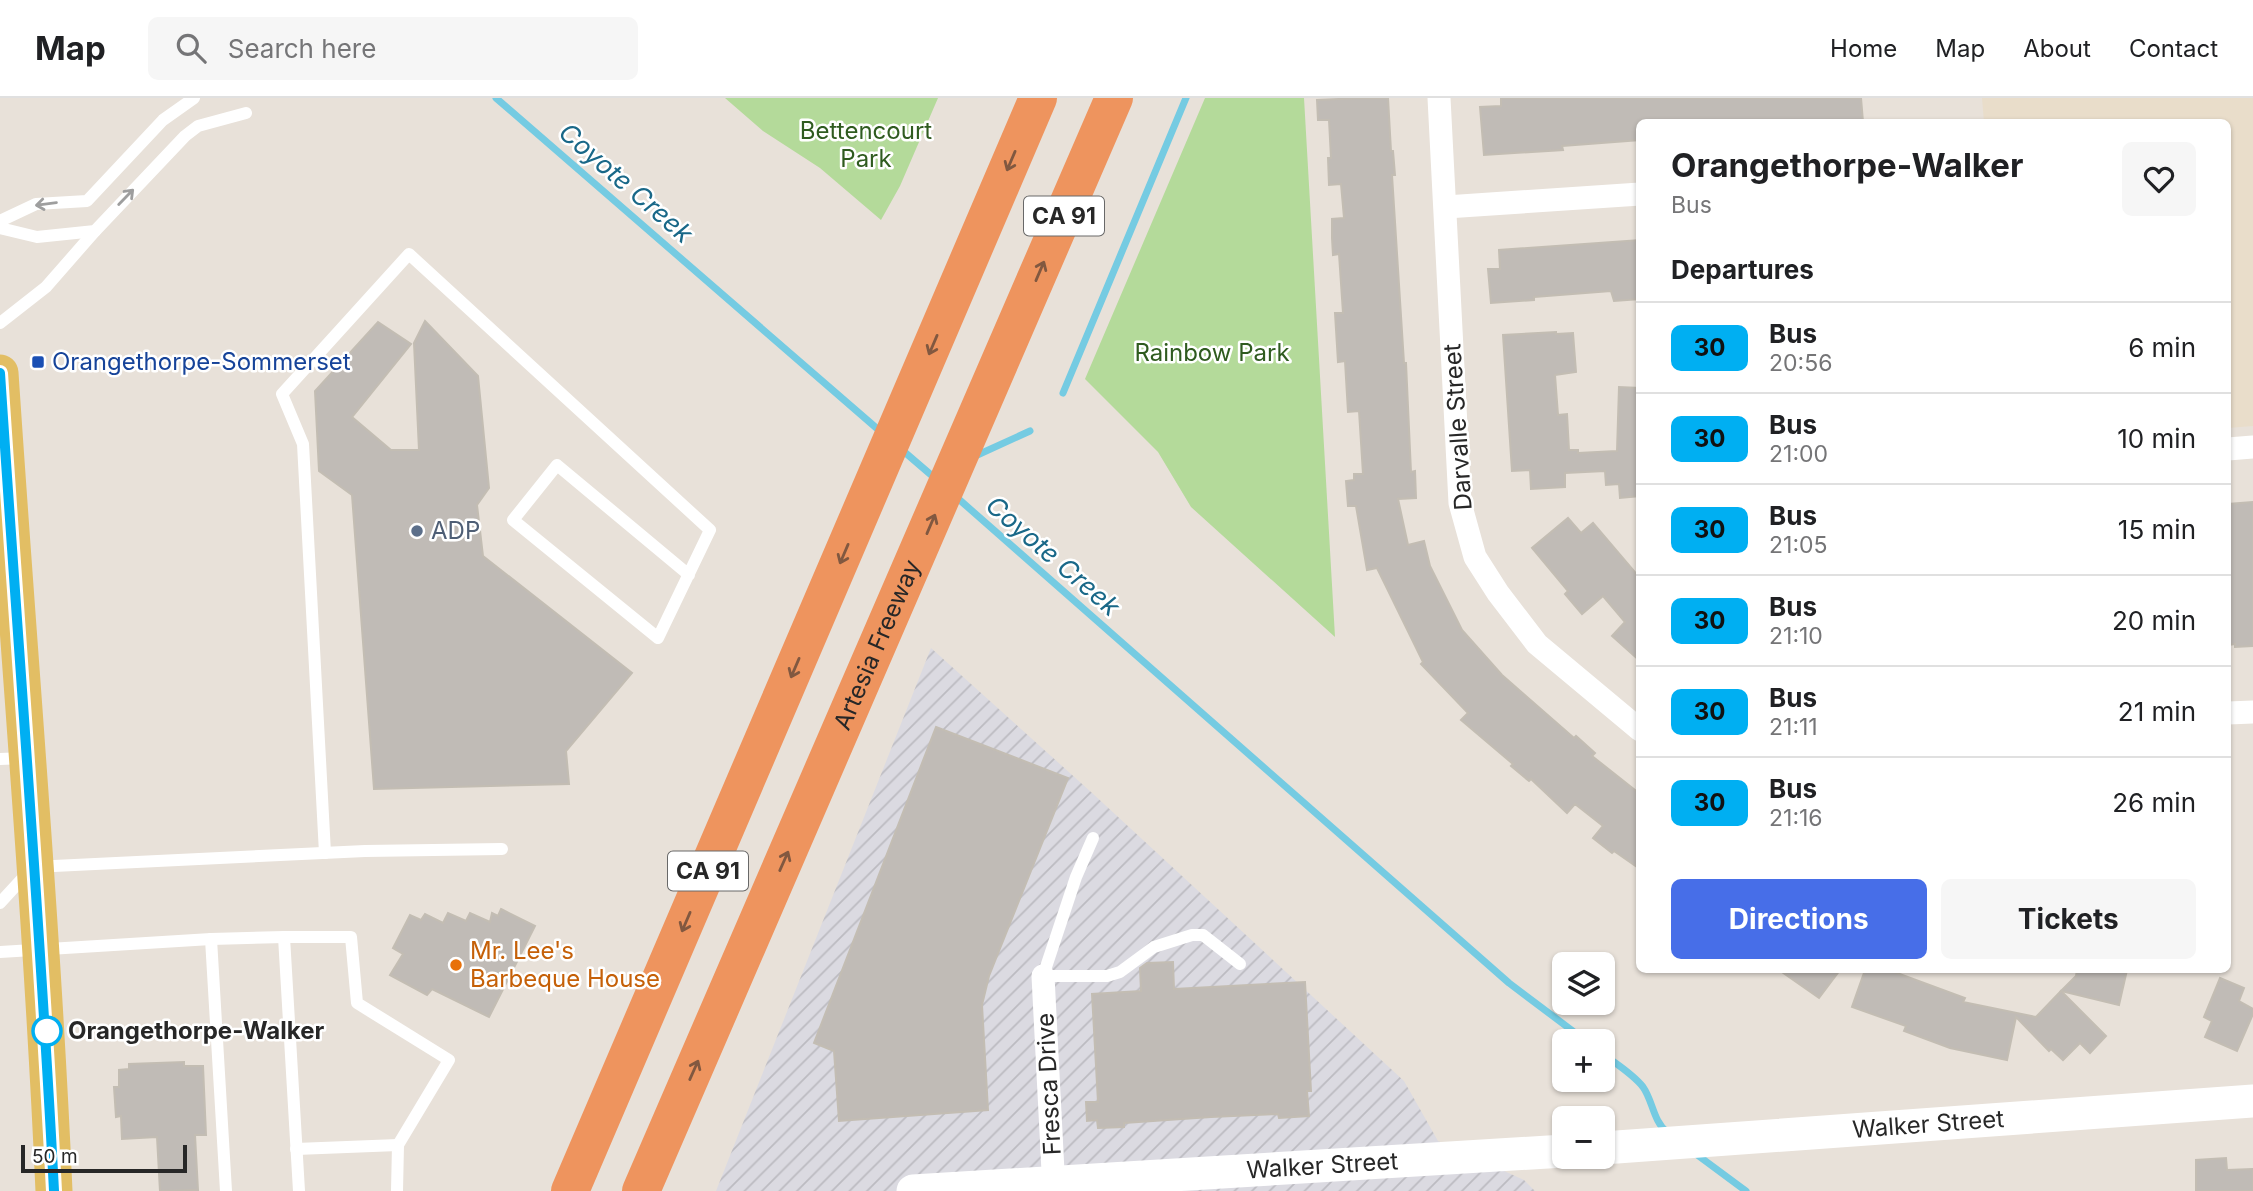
<!DOCTYPE html>
<meta charset="utf-8">
<style>
:root{--surface:#fff;--page:#f6f6f6;--text:#202124;--muted:#757577;--line:#e0e0e0;--accent:#476ee8}
body{margin:0;font-family:Inter,sans-serif;background:var(--page);color:var(--text);height:100vh;display:flex;flex-direction:column;font-size:26px;white-space:nowrap}
*{box-sizing:border-box;margin:0}
p{font-size:23px;color:var(--muted)}
.icon{flex:none;width:38px;height:38px;fill:none;stroke:currentColor;stroke-width:2;stroke-linecap:round;stroke-linejoin:round}
.map{position:relative;flex:1;overflow:hidden}
.panel{position:absolute;left:1636px;top:21px;width:595px;height:854px;display:flex;flex-direction:column;background:var(--surface);border-radius:10px;box-shadow:0 2px 5px #0004}
.panel>*{flex:none}
.badge{padding:0 14px;border-radius:10px;font-size:24px;line-height:46px}
.tools{position:absolute;left:1552px;top:854px;display:grid;gap:14px}
.tools a{display:grid;place-items:center;width:63px;height:63px;border-radius:10px;background:var(--surface);box-shadow:0 2px 5px #0004;font-size:35px}
.scale{position:absolute;left:21px;bottom:18px;width:166px;box-sizing:border-box;padding-left:7px;border:4px solid #272727;border-top:0;font-size:19px;line-height:24px;white-space:nowrap;color:#272727;-webkit-text-stroke:5px #fff;paint-order:stroke}
.map>.badge{position:absolute;translate:-50% -50%;box-shadow:0 0 0 4px #fff}
h2{padding:0 35px;font-size:26px;line-height:63px}
.round{display:grid;place-items:center;flex:none;width:74px;height:74px;border-radius:10px;background:var(--page)}
.head{display:flex;align-items:center;justify-content:space-between;height:119px;padding:0 35px}
h1{font-size:33px;font-weight:700;line-height:52px}
.button{display:flex;gap:14px;margin-top:auto;padding:14px 35px}
.button a{flex:1;height:80px;border-radius:10px;background:var(--accent);color:#fff;font-size:28px;font-weight:700;line-height:80px;text-align:center}
.button a+a{background:var(--page);color:var(--text)}
ul{padding:0;list-style:none}
li{display:flex;align-items:center;gap:21px;height:91px;padding:0 35px;border-top:2px solid var(--line)}
li div{flex:1}
li b{display:block;font-size:26px}
li em{font-style:normal}
li .badge{min-width:77px;font-weight:700;text-align:center}
header{display:flex;align-items:center;gap:42px;box-sizing:border-box;height:98px;padding:0 35px;background:var(--surface);border-bottom:2px solid var(--line)}
header strong{font-size:33px}
nav{display:flex;gap:38px;margin-inline-start:auto;font-size:24px}
.search{width:490px;height:63px;background:var(--page);display:flex;align-items:center;gap:18px;box-sizing:border-box;padding:0 24px;border-radius:10px;color:var(--muted);font-size:26px}
.map>svg:first-child{display:block}
</style>
<header>
<strong>Map</strong>
<div class="search"><svg class="icon" aria-label="search" viewBox="0 0 24 24"><circle cx="10" cy="10" r="6"/><path d="M15 15l6 6"/></svg>Search here</div>
<nav><a>Home</a><a>Map</a><a>About</a><a>Contact</a></nav>
</header>
<div class="map">
<svg width="2253" height="1093" viewBox="0 0 2253 1093">
<defs>
<pattern id="industrial-furrows" width="10" height="10" patternUnits="userSpaceOnUse" patternTransform="scale(1.75)"><rect width="10" height="10" fill="#dbdae1"/><path d="M-1 1l2-2M0 10L10 0M9 11l2-2" fill="none" stroke="#bcbbc1"/></pattern>
</defs>
<rect width="100%" height="100%" fill="#e8e1d9"/>
<!-- industrial -->
<path fill="url(#industrial-furrows)" d="M 931,550 L 1091,694 L 1404,983 L 1438,1043 L 1524,1082 L 1535,1093 L 716,1093 Z"/>
<!-- education -->
<path fill="#e9ddca" d="M 1982,0 L 2253,0 L 2253,328 L 2228,330 L 2228,24 L 1984,24 Z"/>
<!-- park -->
<g fill="#b4da9a">
<path d="M 725,0 L 938,0 L 900,88 L 881,122 L 820,70 L 763,33 Z"/>
<path d="M 1205,0 L 1304,0 L 1335,539 L 1191,409 L 1158,354 L 1085,281 Z"/>
</g>
<g fill="none" stroke-linecap="round" stroke-linejoin="round">
<!-- stream -->
<g stroke="#75cbe2" stroke-width="7">
<path d="M 496,0 L 881,334"/>
<path d="M 1063,295 L 1186,0"/>
<path d="M 901,351 L 937,382"/>
<path d="M 973,359 L 1030,333"/>
<path d="M 954,397 L 1509,885 L 1586,943"/>
<path d="M 1603,956 C 1616,966 1633,976 1643,989 C 1653,1003 1653,1023 1667,1034"/>
<path d="M 1696,1056 L 1746,1093"/>
</g>
</g>
<!-- building -->
<g fill="#c0bbb6" stroke="#c3bdb3" stroke-width="2">
<path d="M 1360,0 L 1388,0 L 1391,53 L 1393,53 L 1395,77 L 1392,77 L 1404,265 L 1406,265 L 1411,374 L 1415,373 L 1416,400 L 1398,401 L 1408,447 L 1424,443 L 1430,468 L 1462,532 L 1502,577 L 1574,640 L 1576,638 L 1595,655 L 1592,658 L 1640,696 L 1640,771 L 1614,753 L 1612,755 L 1593,740 L 1603,728 L 1575,706 L 1567,715 L 1531,681 L 1529,683 L 1511,668 L 1513,666 L 1461,622 L 1468,615 L 1421,566 L 1423,564 L 1377,470 L 1367,472 L 1356,408 L 1348,408 L 1346,383 L 1354,382 L 1354,376 L 1363,376 L 1359,313 L 1348,314 L 1345,263 L 1338,264 L 1335,215 L 1343,215 L 1339,156 L 1333,157 L 1332,140 L 1332,121 L 1344,120 L 1341,86 L 1329,87 L 1328,60 L 1331,60 L 1329,22 L 1318,22 L 1317,2 Z"/>
<path d="M 1501,0 L 1861,0 L 1863,24 L 1640,24 L 1640,42 L 1562,48 L 1563,52 L 1484,57 L 1480,9 L 1501,8 Z"/>
<path d="M 1640,142 L 1640,201 L 1614,203 L 1611,193 L 1534,199 L 1534,202 L 1491,205 L 1488,171 L 1500,171 L 1499,152 Z"/>
<path d="M 425,223 L 478,278 L 489,390 L 477,407 L 483,458 L 632,575 L 566,653 L 569,686 L 374,691 L 352,397 L 319,373 L 315,293 L 378,224 L 411,246 L 352,319 L 391,352 L 419,352 L 414,245 Z"/>
<path d="M 1556,234 L 1556,236 L 1573,235 L 1576,274 L 1555,277 L 1558,317 L 1567,316 L 1569,352 L 1578,352 L 1578,355 L 1617,353 L 1619,289 L 1640,290 L 1640,398 L 1620,400 L 1619,386 L 1606,387 L 1605,373 L 1565,375 L 1565,389 L 1531,391 L 1530,372 L 1512,373 L 1503,237 Z"/>
<path d="M 2253,404 L 2253,548 L 2235,549 L 2235,546 L 2228,547 L 2228,406 Z"/>
<path d="M 1568,420 L 1581,435 L 1593,425 L 1640,480 L 1640,563 L 1612,538 L 1625,524 L 1603,498 L 1582,516 L 1565,496 L 1568,493 L 1532,450 Z"/>
<path d="M 936,629 L 1068,680 L 989,878 L 982,907 L 988,1012 L 839,1023 L 834,953 L 814,945 Z"/>
<path d="M 501,811 L 535,828 L 489,919 L 432,891 L 427,897 L 390,877 L 403,856 L 393,850 L 410,817 L 421,822 L 425,816 L 443,825 L 448,815 L 466,823 L 470,815 L 490,824 L 492,815 L 498,818 Z"/>
<path d="M 1173,864 L 1174,891 L 1305,884 L 1311,993 L 1307,993 L 1309,1018 L 1279,1020 L 1278,1016 L 1211,1019 L 1124,1025 L 1124,1029 L 1098,1030 L 1097,1022 L 1087,1023 L 1086,1004 L 1098,1004 L 1092,896 L 1141,893 L 1140,870 L 1147,865 Z"/>
<path d="M 1779,872 L 1840,872 L 1819,900 Z"/>
<path d="M 1865,872 L 1889,872 L 1965,900 L 1963,904 L 2036,919 L 2061,893 L 2106,938 L 2090,955 L 2080,945 L 2063,962 L 2051,951 L 2049,953 L 2016,919 L 2007,962 L 1950,950 L 1904,933 L 1906,928 L 1852,909 Z"/>
<path d="M 2077,872 L 2127,872 L 2119,907 L 2061,893 L 2076,878 Z"/>
<path d="M 2220,880 L 2244,890 L 2239,903 L 2253,911 L 2253,916 L 2237,953 L 2205,939 L 2212,923 L 2204,919 Z"/>
<path d="M 184,964 L 184,968 L 203,968 L 206,1037 L 195,1037 L 198,1092 L 160,1093 L 157,1039 L 122,1041 L 121,1018 L 116,1019 L 114,989 L 119,989 L 119,972 L 129,971 L 129,966 Z"/>
<path d="M 2226,1060 L 2227,1072 L 2253,1071 L 2253,1093 L 2196,1093 L 2196,1062 Z"/>
</g>
<g fill="none" stroke-linecap="round" stroke-linejoin="round">
<!-- lane -->
<g stroke="#fff" stroke-width="12">
<path d="M 0,123 L 36,106 L 87,103 L 163,22 L 194,0"/>
<path d="M 0,130 L 37,139 L 95,133 L 185,38 L 198,28 L 246,15"/>
<path d="M 0,225 L 46,189 L 95,133"/>
<path d="M 0,661 L 24,660"/>
<path d="M 1093,740 L 1076,779 L 1043,878 L 1107,878 L 1120,874 L 1154,849 L 1192,837 L 1203,837 L 1240,866"/>
<path d="M 325,755 L 303,346 L 282,296 L 409,156 L 710,432 L 658,540 L 513,422 L 557,367 L 689,477"/>
<path d="M 0,805 L 33,769 L 365,753 L 502,751"/>
<path d="M 211,841 L 226,1093"/>
<path d="M 0,854 L 211,841 L 284,839"/>
<path d="M 296,1051 L 398,1047"/>
<path d="M 299,1093 L 284,839 L 351,839 L 357,905 L 449,962 L 398,1047 L 397,1093"/>
</g>
<!-- street -->
<g stroke="#fff" stroke-width="23">
<path d="M 1439,0 L 1460,405 L 1475,459 L 1498,495 L 1537,546 L 1640,632"/>
<path d="M 1446,109 L 1640,96"/>
<path d="M 2228,351 L 2253,349"/>
<path d="M 2228,615 L 2253,614"/>
<path d="M 1043,878 L 1054,1093"/>
</g>
<!-- secondary -->
<g stroke="#fff" stroke-width="33">
<path id="s1" d="M 1603,1050 L 2253,1003"/>
<path id="s2" d="M 913,1093 L 1564,1053"/>
</g>
<!-- primary -->
<path stroke="#e2be64" stroke-width="37" d="M 0,275 C 18,548 42,820 54,1093"/>
<!-- highway -->
<g stroke="#ee945e" stroke-width="38">
<path d="M 570,1093 L 1038,0"/>
<path id="s3" d="M 641,1093 L 1114,0"/>
</g>
</g>
<!-- one-way arrows -->
<defs><path id="oneway-shaft" d="M-6 0H5M1.5-3L5.5 0L1.5 3" fill="none" stroke-width="1.6" stroke-linecap="round" stroke-linejoin="round" transform="scale(1.75)"/></defs>
<g stroke="#815840">
<use href="#oneway-shaft" transform="translate(1011 63) rotate(113)"/>
<use href="#oneway-shaft" transform="translate(1040 173) rotate(-67)"/>
<use href="#oneway-shaft" transform="translate(933 247) rotate(113)"/>
<use href="#oneway-shaft" transform="translate(931 426) rotate(-67)"/>
<use href="#oneway-shaft" transform="translate(844 456) rotate(113)"/>
<use href="#oneway-shaft" transform="translate(795 570) rotate(113)"/>
<use href="#oneway-shaft" transform="translate(784 763) rotate(-66)"/>
<use href="#oneway-shaft" transform="translate(686 824) rotate(113)"/>
<use href="#oneway-shaft" transform="translate(694 972) rotate(-66)"/>
</g>
<g stroke="#9e9e9e">
<use href="#oneway-shaft" transform="translate(126 99) rotate(-46)"/>
<use href="#oneway-shaft" transform="translate(46 106) rotate(173)"/>
</g>
<g fill="none" stroke-linecap="round" stroke-linejoin="round">
<defs>
<path id="line" d="M 0,275 C 18,548 40,820 54,1093"/>
</defs>
<!-- line casing -->
<use href="#line" stroke="#fff" stroke-width="16"/>
<!-- line -->
<use href="#line" stroke="#00aff2" stroke-width="10"/>
</g>
<!-- markers -->
<rect fill="#1a4fb4" stroke="#fff" stroke-width="2.5" x="31" y="257" width="14" height="14" rx="3.5"/>
<circle fill="#5c6f8a" stroke="#fff" stroke-width="2.5" cx="417" cy="433" r="7"/>
<circle fill="#e8710a" stroke="#fff" stroke-width="2.5" cx="456" cy="867" r="7"/>
<circle fill="#fff" stroke="#00aff2" stroke-width="3.5" cx="47" cy="933" r="14"/>
<g text-anchor="middle" stroke-width="5" stroke-linejoin="round" paint-order="stroke">
<!-- shield labels -->
<g fill="#fff" stroke="#686868" stroke-width="2">
<rect x="1024" y="98.5" width="80" height="39" rx="5"/>
<rect x="668" y="753.5" width="80" height="39" rx="5"/>
</g>
<g font-size="23" font-weight="bold" fill="#272727">
<text x="1064" y="126">CA 91</text>
<text x="708" y="781">CA 91</text>
</g>
<!-- park labels -->
<g font-size="24" fill="#2f5b1f" stroke="#fff">
<text x="866" y="41">Bettencourt<tspan x="866" dy="28">Park</tspan></text>
<text x="1212" y="263">Rainbow Park</text>
</g>
<!-- transit labels -->
<g font-size="24" fill="#164399" stroke="#fff" text-anchor="start">
<text x="52" y="272">Orangethorpe-Sommerset</text>
</g>
<!-- street labels -->
<g font-size="24" fill="#272727" stroke="#fff">
<text transform="translate(1458 329) rotate(-94)" y="8">Darvalle Street</text>
<text dy="8" stroke="none"><textPath href="#s3" startOffset="595">Artesia Freeway</textPath></text>
<text transform="translate(1049 986) rotate(-93)" y="8">Fresca Drive</text>
<text dy="8" stroke="none"><textPath href="#s1" startOffset="326">Walker Street</textPath></text>
<text dy="8" stroke="none"><textPath href="#s2" startOffset="410">Walker Street</textPath></text>
</g>
<!-- service labels -->
<g font-size="24" fill="#4e5e75" stroke="#fff" text-anchor="start">
<text x="431" y="441">ADP</text>
</g>
<!-- food labels -->
<g font-size="24" fill="#c56008" stroke="#fff" text-anchor="start">
<text x="470" y="861">Mr. Lee's<tspan x="470" dy="28">Barbeque House</tspan></text>
</g>
<!-- stop labels -->
<g font-size="24" font-weight="bold" fill="#272727" stroke="#fff" text-anchor="start">
<text x="68" y="941">Orangethorpe-Walker</text>
</g>
<!-- water labels -->
<g font-size="26" font-style="italic" fill="#196888" stroke="#fff">
<text transform="translate(626 85) rotate(41)" y="9">Coyote Creek</text>
<text transform="translate(1053 458) rotate(41)" y="9">Coyote Creek</text>
</g>
</g>
</svg>
<div class="tools">
<a><svg class="icon" aria-label="layers" viewBox="0 0 24 24"><path d="M12 4l9 5-9 5-9-5zM3 14l9 5 9-5"/></svg></a>
<a>+</a>
<a>−</a>
</div>
<div class="scale">50 m</div>
<section class="panel">
<div class="head"><div><h1>Orangethorpe-Walker</h1><p>Bus</p></div><a class="round"><svg class="icon" aria-label="heart" viewBox="0 0 24 24"><path d="M12 20l-8-8c-3-5 5-10 8-4 3-6 11-1 8 4z"/></svg></a></div>
<h2>Departures</h2>
<ul>
<li><span class="badge" style="background:#00aff2;color:#111">30</span><div><b>Bus</b><p>20:56</p></div><em>6 min</em></li>
<li><span class="badge" style="background:#00aff2;color:#111">30</span><div><b>Bus</b><p>21:00</p></div><em>10 min</em></li>
<li><span class="badge" style="background:#00aff2;color:#111">30</span><div><b>Bus</b><p>21:05</p></div><em>15 min</em></li>
<li><span class="badge" style="background:#00aff2;color:#111">30</span><div><b>Bus</b><p>21:10</p></div><em>20 min</em></li>
<li><span class="badge" style="background:#00aff2;color:#111">30</span><div><b>Bus</b><p>21:11</p></div><em>21 min</em></li>
<li><span class="badge" style="background:#00aff2;color:#111">30</span><div><b>Bus</b><p>21:16</p></div><em>26 min</em></li>
</ul>
<div class="button"><a>Directions</a><a>Tickets</a></div>
</section>
</div>
